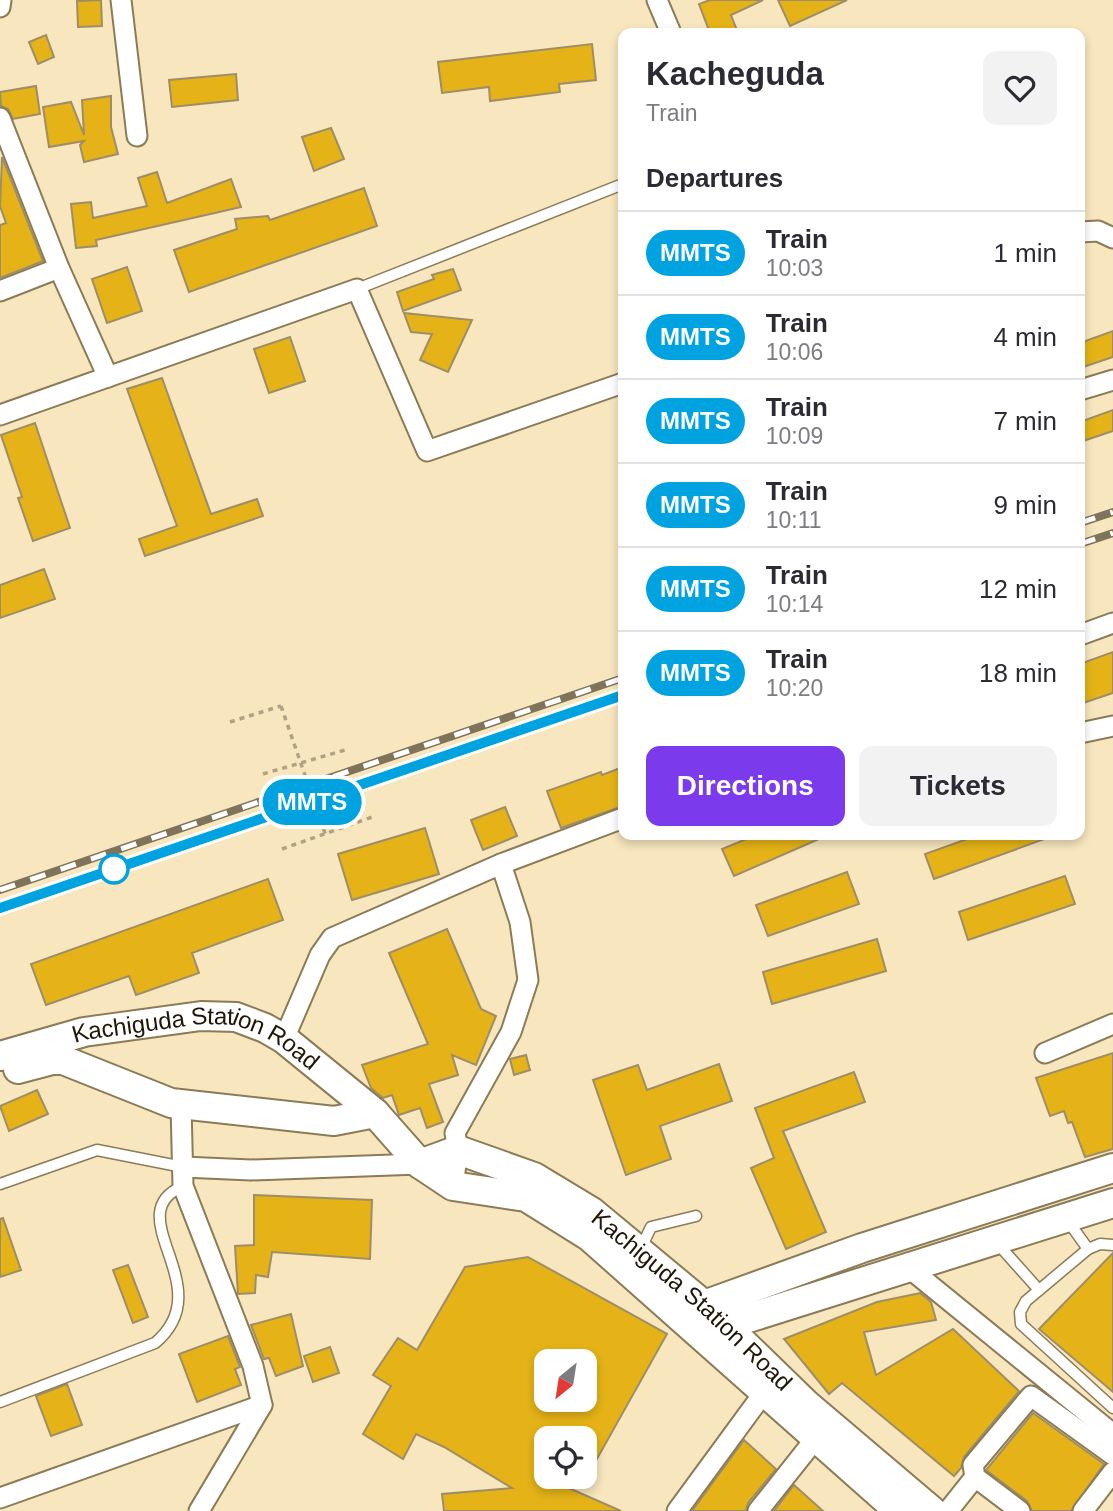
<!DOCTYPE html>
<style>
:root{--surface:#fff;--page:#f2f2f3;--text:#2b2b33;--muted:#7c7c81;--line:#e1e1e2;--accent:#7c3aed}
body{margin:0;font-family:Arial,sans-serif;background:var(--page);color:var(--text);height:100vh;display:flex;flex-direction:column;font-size:26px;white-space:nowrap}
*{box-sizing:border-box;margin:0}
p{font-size:23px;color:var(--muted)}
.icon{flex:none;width:38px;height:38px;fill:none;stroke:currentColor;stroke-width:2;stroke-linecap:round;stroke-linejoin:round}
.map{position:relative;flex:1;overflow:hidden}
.sheet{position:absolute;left:618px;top:28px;width:467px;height:812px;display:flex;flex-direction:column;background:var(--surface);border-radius:14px;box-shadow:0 4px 10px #0003}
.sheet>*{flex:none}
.badge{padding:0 14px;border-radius:23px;font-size:24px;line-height:46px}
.needle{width:46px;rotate:210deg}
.tools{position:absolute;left:534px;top:1349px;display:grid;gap:14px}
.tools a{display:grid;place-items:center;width:63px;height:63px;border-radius:14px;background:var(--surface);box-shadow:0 4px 10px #0003;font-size:35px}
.map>.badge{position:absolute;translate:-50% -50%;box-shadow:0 0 0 4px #fff}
h2{padding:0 28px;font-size:26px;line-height:63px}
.round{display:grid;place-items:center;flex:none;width:74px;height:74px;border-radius:14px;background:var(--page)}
.overview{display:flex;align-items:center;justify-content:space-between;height:119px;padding:0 28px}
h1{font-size:33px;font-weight:800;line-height:52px}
.button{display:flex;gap:14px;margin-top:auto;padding:14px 28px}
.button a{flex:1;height:80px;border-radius:14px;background:var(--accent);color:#fff;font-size:28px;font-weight:800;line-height:80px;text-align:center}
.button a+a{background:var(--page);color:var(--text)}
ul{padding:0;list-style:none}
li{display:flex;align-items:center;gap:21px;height:84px;padding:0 28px;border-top:2px solid var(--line)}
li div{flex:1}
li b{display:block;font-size:26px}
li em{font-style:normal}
li .badge{min-width:77px;font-weight:700;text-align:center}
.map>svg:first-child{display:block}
</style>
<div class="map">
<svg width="1113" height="1511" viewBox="0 0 1113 1511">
<rect width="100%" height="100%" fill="#f7e6be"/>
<!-- building -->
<g fill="#e5b317" stroke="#9d8e68" stroke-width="2" fill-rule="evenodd">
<path d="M 101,0 L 102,26 L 78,27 L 77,1 Z"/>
<path d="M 710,0 L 763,0 L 731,15 L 738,33 L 710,33 L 699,4 Z"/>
<path d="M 778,0 L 847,0 L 790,26 Z"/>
<path d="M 46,35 L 54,57 L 38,64 L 29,42 Z"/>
<path d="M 592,44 L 596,80 L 559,84 L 560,92 L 490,101 L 489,87 L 442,93 L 438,62 Z"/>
<path d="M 236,74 L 238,100 L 172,107 L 169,80 Z"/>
<path d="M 36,86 L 40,114 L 13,119 L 8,109 L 1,106 L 0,92 Z"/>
<path d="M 111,96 L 111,127 L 118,154 L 84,162 L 80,145 L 84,141 L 49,147 L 43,107 L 71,102 L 84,135 L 82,100 Z"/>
<path d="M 331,128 L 344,159 L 314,171 L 302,137 Z"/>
<path d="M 2,157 L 43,261 L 0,278 L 0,225 L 6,223 L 0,206 Z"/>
<path d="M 157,172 L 167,203 L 231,179 L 241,207 L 96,240 L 97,246 L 76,248 L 71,204 L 91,202 L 93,218 L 147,206 L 138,178 Z"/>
<path d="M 364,188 L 377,226 L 189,292 L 174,250 L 237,229 L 235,219 L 268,216 L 270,220 Z"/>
<path d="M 127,267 L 142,311 L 107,323 L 92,279 Z"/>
<path d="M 453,269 L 461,290 L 403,311 L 397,292 L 434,279 L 432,275 Z"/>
<path d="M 404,313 L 472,320 L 448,372 L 420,360 L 432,334 L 411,332 Z"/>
<path d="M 1113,331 L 1113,357 L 1080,368 L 1080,343 Z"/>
<path d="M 290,337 L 305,381 L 269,393 L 254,349 Z"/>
<path d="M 162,378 L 211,514 L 257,499 L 263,516 L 145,556 L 139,539 L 177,526 L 127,389 Z"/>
<path d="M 1113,410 L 1113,431 L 1080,442 L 1080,422 Z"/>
<path d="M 35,423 L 70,528 L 33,541 L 18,498 L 22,497 L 1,435 Z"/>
<path d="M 44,569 L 55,599 L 0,618 L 0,585 Z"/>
<path d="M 1113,652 L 1113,693 L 1080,704 L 1080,664 Z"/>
<path d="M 623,767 L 623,806 L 561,828 L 547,791 L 601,772 L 602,775 Z"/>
<path d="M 505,807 L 517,836 L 483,850 L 471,820 Z"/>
<path d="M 425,828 L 439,874 L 352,900 L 338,854 Z"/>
<path d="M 756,835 L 828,835 L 734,876 L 722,849 Z"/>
<path d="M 978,835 L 1049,835 L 1050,837 L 934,879 L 925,854 Z"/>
<path d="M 847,872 L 859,904 L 768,936 L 756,905 Z"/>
<path d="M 1065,876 L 1075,904 L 968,940 L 959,912 Z"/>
<path d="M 268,879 L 283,920 L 192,953 L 199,973 L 136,995 L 129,976 L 46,1005 L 31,964 Z"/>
<path d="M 447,929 L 481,1009 L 496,1016 L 476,1065 L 452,1055 L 458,1075 L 429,1084 L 443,1122 L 427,1128 L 420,1108 L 399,1115 L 392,1095 L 383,1098 L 371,1088 L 362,1065 L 428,1044 L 389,953 Z"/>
<path d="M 877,939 L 886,971 L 772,1004 L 763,972 Z"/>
<path d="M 1113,1053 L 1113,1149 L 1085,1157 L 1072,1122 L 1068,1123 L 1064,1111 L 1050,1116 L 1036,1078 Z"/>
<path d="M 526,1055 L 530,1070 L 514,1075 L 510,1059 Z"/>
<path d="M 719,1064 L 732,1101 L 660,1126 L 671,1159 L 626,1175 L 593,1080 L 638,1065 L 647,1090 Z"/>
<path d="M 854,1072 L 865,1102 L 783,1131 L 826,1232 L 786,1249 L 751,1168 L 774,1158 L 755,1108 Z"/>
<path d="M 37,1090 L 48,1114 L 9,1131 L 0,1106 Z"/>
<path d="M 254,1195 L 372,1200 L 370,1259 L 272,1252 L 268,1277 L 256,1275 L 255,1293 L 238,1294 L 235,1246 L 254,1245 Z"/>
<path d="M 3,1218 L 21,1270 L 0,1277 L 0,1219 Z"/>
<path d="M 1113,1253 L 1113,1392 L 1039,1329 Z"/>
<path d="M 528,1257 L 667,1334 L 584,1482 L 584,1438 L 546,1438 L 546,1478 L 621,1511 L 444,1511 L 442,1494 L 512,1488 L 444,1447 L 416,1434 L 403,1459 L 363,1434 L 391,1386 L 373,1375 L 398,1338 L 417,1350 L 465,1267 ZM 546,1362 L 584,1362 L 584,1400 L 546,1400 Z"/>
<path d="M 128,1265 L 148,1317 L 133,1323 L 113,1270 Z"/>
<path d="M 920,1293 L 931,1302 L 936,1320 L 864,1332 L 876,1375 L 953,1329 L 1019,1391 L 964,1457 L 961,1468 L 954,1476 L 842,1383 L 829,1394 L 784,1339 L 877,1302 Z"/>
<path d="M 291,1314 L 303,1366 L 276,1376 L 269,1358 L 264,1359 L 251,1325 Z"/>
<path d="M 228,1336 L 240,1367 L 235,1369 L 241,1385 L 197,1402 L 179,1354 Z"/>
<path d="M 330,1347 L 339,1373 L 313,1382 L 304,1356 Z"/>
<path d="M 67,1384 L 82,1425 L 51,1436 L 36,1396 Z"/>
<path d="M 1033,1413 L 1104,1464 L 1071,1511 L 1032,1511 L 1027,1501 L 986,1470 Z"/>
<path d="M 744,1440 L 776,1469 L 748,1503 L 746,1511 L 692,1511 Z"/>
<path d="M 794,1485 L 823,1511 L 774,1511 Z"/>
</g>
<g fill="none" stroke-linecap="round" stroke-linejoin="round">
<defs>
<g id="service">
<path d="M 357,289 L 623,184"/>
<path d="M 0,1184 L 97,1150 L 183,1167"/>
<path d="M 1068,1221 L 1088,1249"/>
<path d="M 997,1243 L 1039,1290"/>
<path d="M 1113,1245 L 1100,1244 L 1088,1249 L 1026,1301 L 1020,1312 L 1021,1324 L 1113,1408"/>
<path d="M 641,1248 L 651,1227 L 696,1216"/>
<path d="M 0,1402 L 155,1343 C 222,1287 116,1215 183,1186"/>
</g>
<g id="minor">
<path d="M 121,0 L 137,136"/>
<path d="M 657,0 L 671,33"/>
<path d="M 0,7 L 1,0"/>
<path d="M 0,118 L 59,268 L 108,377"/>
<path d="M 1080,232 L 1098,231 L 1113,238"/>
<path d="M 0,291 L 59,268"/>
<path d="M 1080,390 L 1113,380"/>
<path d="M 0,415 L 357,289 L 427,451 L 623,383"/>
<path d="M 1080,635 L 1113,623"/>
<path d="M 1080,733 L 1113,726"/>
<path d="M 284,1039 L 320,955 L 332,938 L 501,864 L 623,818"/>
<path d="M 1045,1053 L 1113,1024"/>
<path d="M 183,1167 L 251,1170 L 420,1164"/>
<path d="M 453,1186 L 458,1150 L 455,1133 L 511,1032 L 528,980 L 520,922 L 501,864"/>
<path d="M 909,1268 L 1113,1434"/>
<path d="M 0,1498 L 262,1405 L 253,1366 L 183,1186 L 181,1105"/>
<path d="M 199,1511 L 262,1405"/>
<path d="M 677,1511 L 765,1391"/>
<path d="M 758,1511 L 816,1438"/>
<path d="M 948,1511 L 975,1477"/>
<path d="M 1020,1511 L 975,1477 L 973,1465 L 1031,1396 L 1113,1455"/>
<path d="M 1083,1511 L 1113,1472"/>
</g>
<g id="secondary">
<path id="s1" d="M 0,1056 L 84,1032 L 201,1016 L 236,1017 L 265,1028 L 284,1039 L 375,1113 L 420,1164 L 453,1186 L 526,1197 L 590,1237 L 899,1511"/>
<path d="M 18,1069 L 52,1060 L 63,1060 L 171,1103 L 334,1121 L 375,1113"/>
<path id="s2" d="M 420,1164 L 458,1150 L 534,1177 L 592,1212 L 704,1305 L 807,1405 L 932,1511"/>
<path d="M 689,1314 L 704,1305 L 862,1248 L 1113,1168"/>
<path d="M 710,1330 L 1113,1203"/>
</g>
</defs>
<!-- service casing -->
<use href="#service" stroke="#8b7b56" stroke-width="13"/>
<!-- minor casing -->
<use href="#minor" stroke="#8b7b56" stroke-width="23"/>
<!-- secondary casing -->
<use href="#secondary" stroke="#8b7b56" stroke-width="32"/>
<!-- path -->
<g stroke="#b0a283" stroke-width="3.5" stroke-dasharray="5 5" stroke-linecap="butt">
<path d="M 230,722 L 281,706"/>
<path d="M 263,774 L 345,750"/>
<path d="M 282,849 L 375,816"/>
</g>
<!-- service -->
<use href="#service" stroke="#fff" stroke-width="10"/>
<!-- minor -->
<use href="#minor" stroke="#fff" stroke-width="19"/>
<!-- secondary -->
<use href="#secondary" stroke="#fff" stroke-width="28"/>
<defs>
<g id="rail">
<path d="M 1080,523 L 1113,512"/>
<path d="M 1080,544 L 1113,533"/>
<path d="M 0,890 L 623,678"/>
<path d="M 0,908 L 623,695"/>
</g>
</defs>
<!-- rail casing -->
<use href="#rail" stroke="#7f735a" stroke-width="8"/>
<!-- rail -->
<use href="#rail" stroke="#fff" stroke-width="5" stroke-dasharray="16" stroke-linecap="butt"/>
<!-- path-bridge -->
<path stroke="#b0a283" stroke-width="3.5" stroke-dasharray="5 5" stroke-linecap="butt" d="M 281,706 L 326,836"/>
</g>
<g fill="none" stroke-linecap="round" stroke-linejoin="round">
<defs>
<path id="line" d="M 0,908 L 623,695"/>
</defs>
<!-- line casing -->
<use href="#line" stroke="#fff" stroke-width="16"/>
<!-- line -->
<use href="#line" stroke="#00a3e0" stroke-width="10"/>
</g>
<!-- markers -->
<circle fill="#fff" stroke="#00a3e0" stroke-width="3.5" cx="114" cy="869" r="14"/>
<g text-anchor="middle" stroke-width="5" stroke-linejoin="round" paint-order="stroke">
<!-- street labels -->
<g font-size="24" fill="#1e1709" stroke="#fff">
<text dy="8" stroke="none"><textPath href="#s1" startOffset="205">Kachiguda Station Road</textPath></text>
<text dy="8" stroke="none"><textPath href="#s2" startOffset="322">Kachiguda Station Road</textPath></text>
</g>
</g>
</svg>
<div class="tools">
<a><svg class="needle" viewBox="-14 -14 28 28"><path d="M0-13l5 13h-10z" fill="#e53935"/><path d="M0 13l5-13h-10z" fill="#7c7c81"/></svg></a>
<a><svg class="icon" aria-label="locate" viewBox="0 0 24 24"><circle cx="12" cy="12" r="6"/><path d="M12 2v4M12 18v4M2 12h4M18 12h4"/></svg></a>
</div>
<b class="badge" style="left:312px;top:802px;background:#00a3e0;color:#fff">MMTS</b>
<section class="sheet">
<div class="overview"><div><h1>Kacheguda</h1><p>Train</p></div><a class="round"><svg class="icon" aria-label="heart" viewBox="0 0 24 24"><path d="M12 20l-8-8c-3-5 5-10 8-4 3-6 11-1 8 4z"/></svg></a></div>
<h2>Departures</h2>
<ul>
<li><span class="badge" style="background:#00a3e0;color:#fff">MMTS</span><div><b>Train</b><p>10:03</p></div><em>1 min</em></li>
<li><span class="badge" style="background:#00a3e0;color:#fff">MMTS</span><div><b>Train</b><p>10:06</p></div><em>4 min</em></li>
<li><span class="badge" style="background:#00a3e0;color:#fff">MMTS</span><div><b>Train</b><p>10:09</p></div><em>7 min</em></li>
<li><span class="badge" style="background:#00a3e0;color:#fff">MMTS</span><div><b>Train</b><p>10:11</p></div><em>9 min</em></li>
<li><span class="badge" style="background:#00a3e0;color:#fff">MMTS</span><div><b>Train</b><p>10:14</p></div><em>12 min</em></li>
<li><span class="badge" style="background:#00a3e0;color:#fff">MMTS</span><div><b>Train</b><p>10:20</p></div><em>18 min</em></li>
</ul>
<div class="button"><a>Directions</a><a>Tickets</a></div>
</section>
</div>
